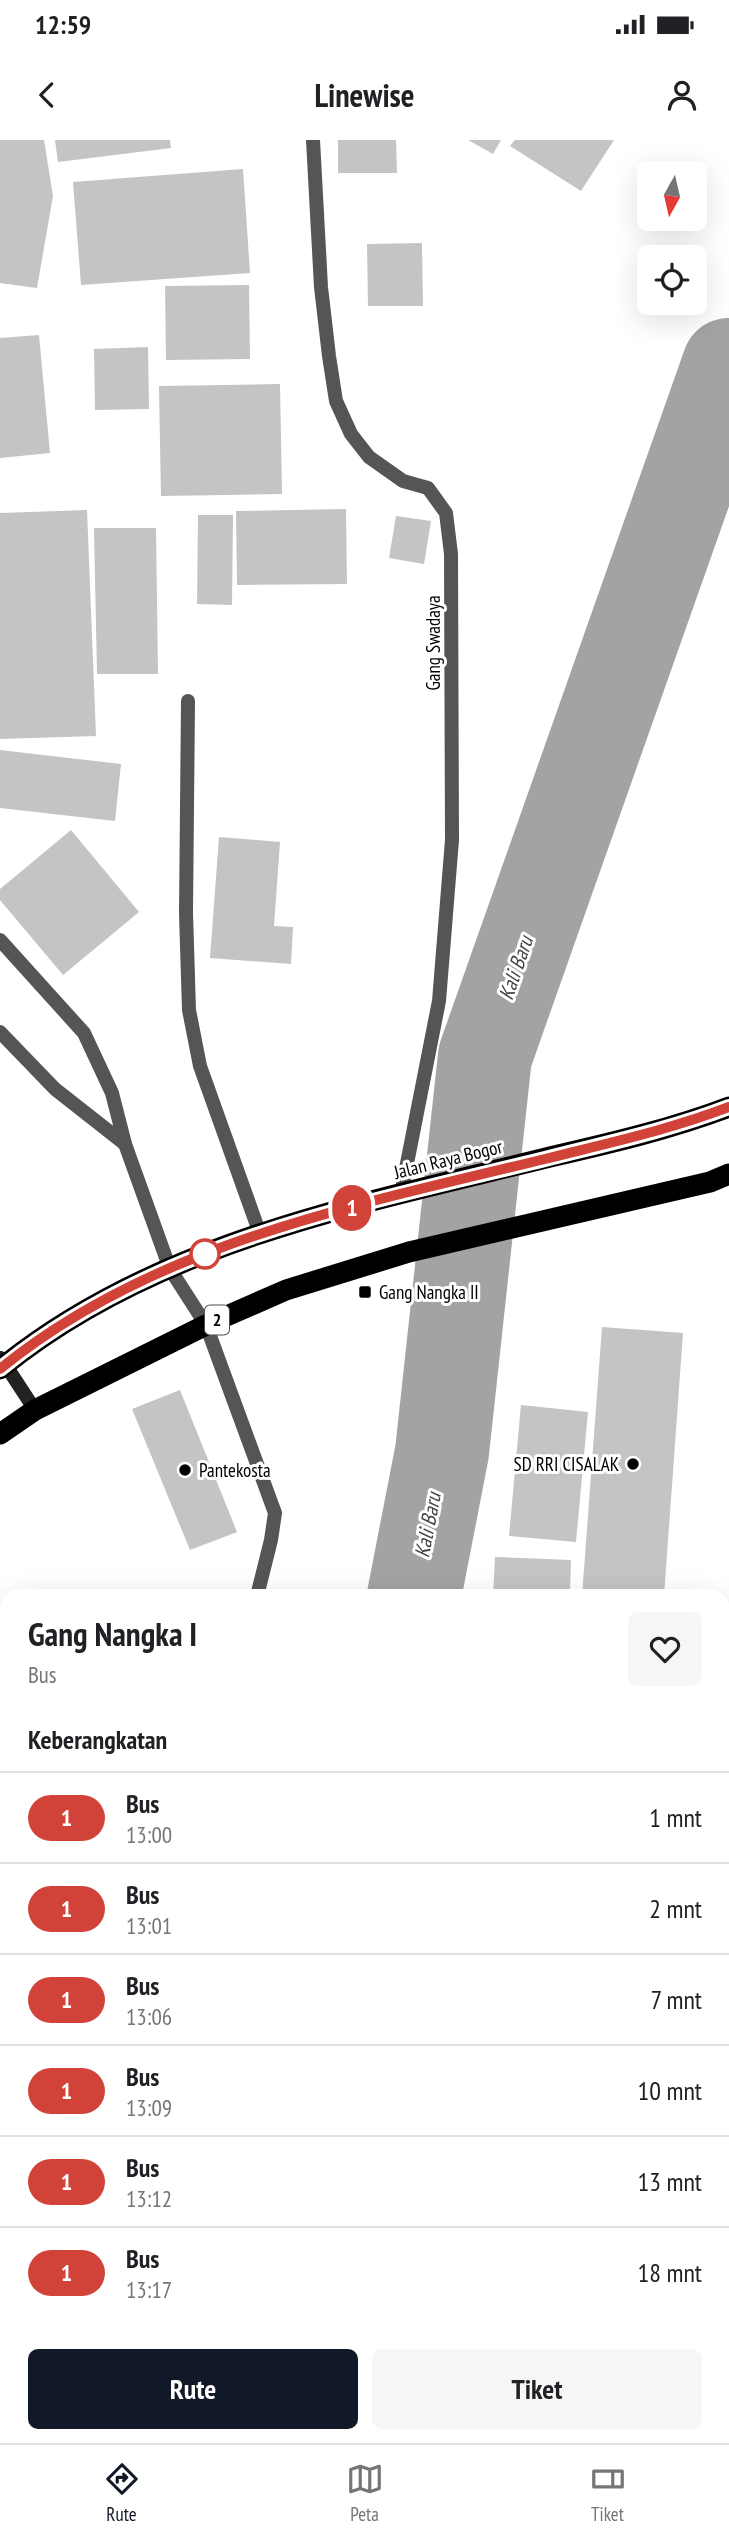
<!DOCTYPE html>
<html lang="id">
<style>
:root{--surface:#fff;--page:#f6f6f6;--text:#202124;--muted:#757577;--line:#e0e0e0;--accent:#111827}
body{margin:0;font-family:"PT Sans Narrow",sans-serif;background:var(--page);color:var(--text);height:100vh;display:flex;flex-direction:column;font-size:26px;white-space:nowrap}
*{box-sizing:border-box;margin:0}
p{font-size:23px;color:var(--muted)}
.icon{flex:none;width:38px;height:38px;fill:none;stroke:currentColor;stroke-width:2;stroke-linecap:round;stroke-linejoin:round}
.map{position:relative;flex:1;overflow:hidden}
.drawer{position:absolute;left:0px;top:1449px;width:730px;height:854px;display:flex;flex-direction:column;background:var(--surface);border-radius:21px 21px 0 0;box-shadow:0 7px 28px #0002}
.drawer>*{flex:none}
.badge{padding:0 14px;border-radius:23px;font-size:24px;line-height:46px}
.needle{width:46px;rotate:188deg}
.fabs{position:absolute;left:637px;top:21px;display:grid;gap:14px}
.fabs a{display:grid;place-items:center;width:70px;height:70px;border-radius:10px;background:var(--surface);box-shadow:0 7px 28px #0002;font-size:35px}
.map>.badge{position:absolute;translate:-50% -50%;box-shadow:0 0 0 4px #fff}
h2{padding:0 28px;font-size:26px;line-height:63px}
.round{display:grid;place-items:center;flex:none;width:74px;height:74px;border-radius:10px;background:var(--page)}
.summary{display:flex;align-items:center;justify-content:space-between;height:119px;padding:0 28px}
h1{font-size:33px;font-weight:600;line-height:52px}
.primary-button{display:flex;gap:14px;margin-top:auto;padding:14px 28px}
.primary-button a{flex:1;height:80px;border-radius:10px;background:var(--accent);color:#fff;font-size:28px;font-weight:600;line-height:80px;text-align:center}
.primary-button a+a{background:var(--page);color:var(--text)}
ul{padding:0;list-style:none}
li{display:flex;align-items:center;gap:21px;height:91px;padding:0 28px;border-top:2px solid var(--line)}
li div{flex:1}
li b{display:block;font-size:26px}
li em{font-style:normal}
li .badge{min-width:77px;font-weight:700;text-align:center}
.status{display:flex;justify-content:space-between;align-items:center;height:49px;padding:0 35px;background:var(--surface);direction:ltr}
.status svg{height:19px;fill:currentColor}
header{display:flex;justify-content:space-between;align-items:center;height:91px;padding:0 28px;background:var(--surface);font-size:32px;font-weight:600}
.tab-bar{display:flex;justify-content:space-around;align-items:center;height:98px;border-top:2px solid var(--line);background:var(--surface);font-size:19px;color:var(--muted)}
.tab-bar a{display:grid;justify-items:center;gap:4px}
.tab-bar .current{color:var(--accent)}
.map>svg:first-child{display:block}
</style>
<div class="status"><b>12:59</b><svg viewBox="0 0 49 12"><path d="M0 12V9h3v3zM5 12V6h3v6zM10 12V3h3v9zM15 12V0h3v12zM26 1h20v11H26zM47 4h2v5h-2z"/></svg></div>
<header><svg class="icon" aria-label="back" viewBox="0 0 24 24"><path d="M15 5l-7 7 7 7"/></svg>Linewise<svg class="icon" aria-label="person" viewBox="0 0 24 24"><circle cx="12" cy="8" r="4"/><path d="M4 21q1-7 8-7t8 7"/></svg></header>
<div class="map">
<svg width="729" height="2303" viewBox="0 0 729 2303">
<rect width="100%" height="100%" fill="#fff"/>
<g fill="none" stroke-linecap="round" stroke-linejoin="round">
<!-- river -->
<g stroke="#a3a3a3" stroke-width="94">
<path d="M 414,1456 L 442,1312 L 485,916 L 729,225"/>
<path d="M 393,2296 L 394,2303"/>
</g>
</g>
<!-- building -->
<g fill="#c4c4c4">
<path d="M 0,0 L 44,0 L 53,56 L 37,148 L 0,143 Z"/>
<path d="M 55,0 L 170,0 L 171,8 L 58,22 Z"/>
<path d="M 338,0 L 396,0 L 397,33 L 338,33 Z"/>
<path d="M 468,0 L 501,0 L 493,14 Z"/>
<path d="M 515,0 L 614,0 L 581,51 L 510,6 Z"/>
<path d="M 243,29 L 250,133 L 81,145 L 73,42 Z"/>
<path d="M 422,103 L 423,166 L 368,166 L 367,104 Z"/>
<path d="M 249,145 L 250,219 L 166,220 L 165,146 Z"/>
<path d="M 39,195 L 50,313 L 0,318 L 0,198 Z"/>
<path d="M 148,207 L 149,269 L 95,270 L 94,209 Z"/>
<path d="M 280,244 L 282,354 L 161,356 L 159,246 Z"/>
<path d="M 346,369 L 347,444 L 237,445 L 236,371 Z"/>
<path d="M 87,370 L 96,596 L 0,599 L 0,373 Z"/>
<path d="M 198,375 L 233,375 L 232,465 L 197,464 Z"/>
<path d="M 396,376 L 431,381 L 424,424 L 389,418 Z"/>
<path d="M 94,388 L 156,388 L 158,534 L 97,534 Z"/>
<path d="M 0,610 L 121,624 L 115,681 L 0,668 Z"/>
<path d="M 71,690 L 139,772 L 63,835 L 0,760 L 0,749 Z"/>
<path d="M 219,697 L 280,702 L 274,786 L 293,787 L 291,824 L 210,818 Z"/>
<path d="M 602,1187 L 683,1193 L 664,1456 L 582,1456 Z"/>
<path d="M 180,1250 L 237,1392 L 190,1410 L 132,1269 Z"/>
<path d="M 521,1265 L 588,1272 L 576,1402 L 509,1396 Z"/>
<path d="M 495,1417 L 571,1420 L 570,1456 L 493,1456 Z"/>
<path d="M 723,1507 L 729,1508 L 729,1591 L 723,1590 Z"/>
<path d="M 723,1592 L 729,1593 L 729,1747 L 723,1746 Z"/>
<path d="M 729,1861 L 729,1959 L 723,1962 L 723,1864 Z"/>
<rect x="0" y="2004" width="7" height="189"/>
<path d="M 723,2017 L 729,2028 L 729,2031 L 723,2035 Z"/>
<path d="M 729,2101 L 729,2172 L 723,2162 L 723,2104 Z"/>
<rect x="5" y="2296" width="94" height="7"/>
<rect x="116" y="2296" width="76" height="7"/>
<path d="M 265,2296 L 337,2296 L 338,2303 L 266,2303 Z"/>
</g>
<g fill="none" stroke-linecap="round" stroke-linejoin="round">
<!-- lane -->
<g stroke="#555" stroke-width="14">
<path d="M 0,800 L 84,893 L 112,953 L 125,1004 L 170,1129"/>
<path d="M 0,892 L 55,949 L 125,1004"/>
</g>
<!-- street -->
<g stroke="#555" stroke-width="14">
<path d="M 313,0 L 321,147 L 329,216 L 336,261 L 351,294 L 369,317 L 403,341 L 428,348 L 446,373 L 451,414 L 452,700 L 439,861 L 401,1054"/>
<path d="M 188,561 L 186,773 L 189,870 L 200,926 L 260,1094"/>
<path d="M 170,1129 L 206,1185 L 275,1373 L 271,1400 L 257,1456"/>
<path d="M 723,1751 L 729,1752"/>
<path d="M 723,1831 L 729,1828"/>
<path d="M 723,2064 L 729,2061"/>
<path d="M 533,2303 L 568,2296"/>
</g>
<!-- secondary -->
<path stroke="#222" stroke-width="14" d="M 1,1218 L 35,1270"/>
<!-- highway -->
<g stroke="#000" stroke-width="21">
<path d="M 0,1229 C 155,1102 361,1064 550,1017 C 611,1003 671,989 729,967"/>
<path d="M 0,1294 L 35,1270 L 206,1185 L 286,1150 L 409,1112 L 710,1042 L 729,1034"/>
</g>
</g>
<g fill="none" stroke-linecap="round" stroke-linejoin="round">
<defs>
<path id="line" d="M 0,1229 C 154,1103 357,1065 545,1019 C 608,1003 669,990 729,967"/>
</defs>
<!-- line casing -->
<use href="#line" stroke="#fff" stroke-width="16"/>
<!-- line -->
<use href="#line" stroke="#d14338" stroke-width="10"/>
</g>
<!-- markers -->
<circle fill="#fff" stroke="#d14338" stroke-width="3.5" cx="205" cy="1114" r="14"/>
<g fill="#000" stroke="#fff" stroke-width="2.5">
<rect x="358" y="1145" width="14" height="14" rx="3.5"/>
<circle cx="633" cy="1324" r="7"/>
<circle cx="185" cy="1330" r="7"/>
</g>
<g text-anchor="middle" stroke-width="6" stroke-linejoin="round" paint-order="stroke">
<!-- shield labels -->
<rect fill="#fff" stroke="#4c4c4c" stroke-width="2" x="205" y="1165.5" width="24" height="29" rx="5"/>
<g font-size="18" font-weight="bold" fill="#000">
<text x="217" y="1186">2</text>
</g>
<!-- street labels -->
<g font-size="19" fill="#000" stroke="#fff">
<text transform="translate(433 503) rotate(-90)" y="7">Gang Swadaya</text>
<text transform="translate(448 1019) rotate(-14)" y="7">Jalan Raya Bogor</text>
</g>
<!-- poi labels -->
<g font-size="19" fill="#000" stroke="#fff" text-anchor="start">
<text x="379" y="1159">Gang Nangka II</text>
<text x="619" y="1331" text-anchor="end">SD RRI CISALAK</text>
<text x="199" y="1337">Pantekosta</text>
</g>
<!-- water labels -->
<g font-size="21" font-style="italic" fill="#444" stroke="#fff">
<text transform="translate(516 828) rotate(-71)" y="7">Kali Baru</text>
<text transform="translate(428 1385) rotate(-79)" y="7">Kali Baru</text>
</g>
</g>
</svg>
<div class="fabs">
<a><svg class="needle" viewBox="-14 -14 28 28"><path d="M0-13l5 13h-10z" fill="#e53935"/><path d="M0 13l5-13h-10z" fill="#757577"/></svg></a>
<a><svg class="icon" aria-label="locate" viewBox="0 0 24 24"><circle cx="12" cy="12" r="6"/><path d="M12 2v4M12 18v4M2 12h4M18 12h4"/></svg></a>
</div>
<b class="badge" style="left:352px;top:1068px;background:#d14338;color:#fff">1</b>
<section class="drawer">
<div class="summary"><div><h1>Gang Nangka I</h1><p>Bus</p></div><a class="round"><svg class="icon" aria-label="heart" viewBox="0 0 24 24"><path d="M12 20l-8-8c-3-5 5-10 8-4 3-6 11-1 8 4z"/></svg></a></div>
<h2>Keberangkatan</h2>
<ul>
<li><span class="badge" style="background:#d14338;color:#fff">1</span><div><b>Bus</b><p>13:00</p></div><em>1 mnt</em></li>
<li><span class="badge" style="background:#d14338;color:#fff">1</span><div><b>Bus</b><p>13:01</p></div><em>2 mnt</em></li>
<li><span class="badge" style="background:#d14338;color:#fff">1</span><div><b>Bus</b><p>13:06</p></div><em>7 mnt</em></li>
<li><span class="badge" style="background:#d14338;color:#fff">1</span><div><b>Bus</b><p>13:09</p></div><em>10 mnt</em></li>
<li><span class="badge" style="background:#d14338;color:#fff">1</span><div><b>Bus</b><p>13:12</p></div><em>13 mnt</em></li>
<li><span class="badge" style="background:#d14338;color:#fff">1</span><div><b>Bus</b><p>13:17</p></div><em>18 mnt</em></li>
</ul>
<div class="primary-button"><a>Rute</a><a>Tiket</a></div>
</section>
</div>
<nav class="tab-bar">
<a class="current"><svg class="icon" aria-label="directions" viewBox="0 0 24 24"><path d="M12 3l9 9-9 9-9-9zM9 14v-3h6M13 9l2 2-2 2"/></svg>Rute</a>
<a><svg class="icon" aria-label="map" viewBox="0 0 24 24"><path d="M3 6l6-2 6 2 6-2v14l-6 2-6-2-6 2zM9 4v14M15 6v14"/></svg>Peta</a>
<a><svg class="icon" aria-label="tickets" viewBox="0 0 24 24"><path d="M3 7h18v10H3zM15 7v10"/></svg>Tiket</a>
</nav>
